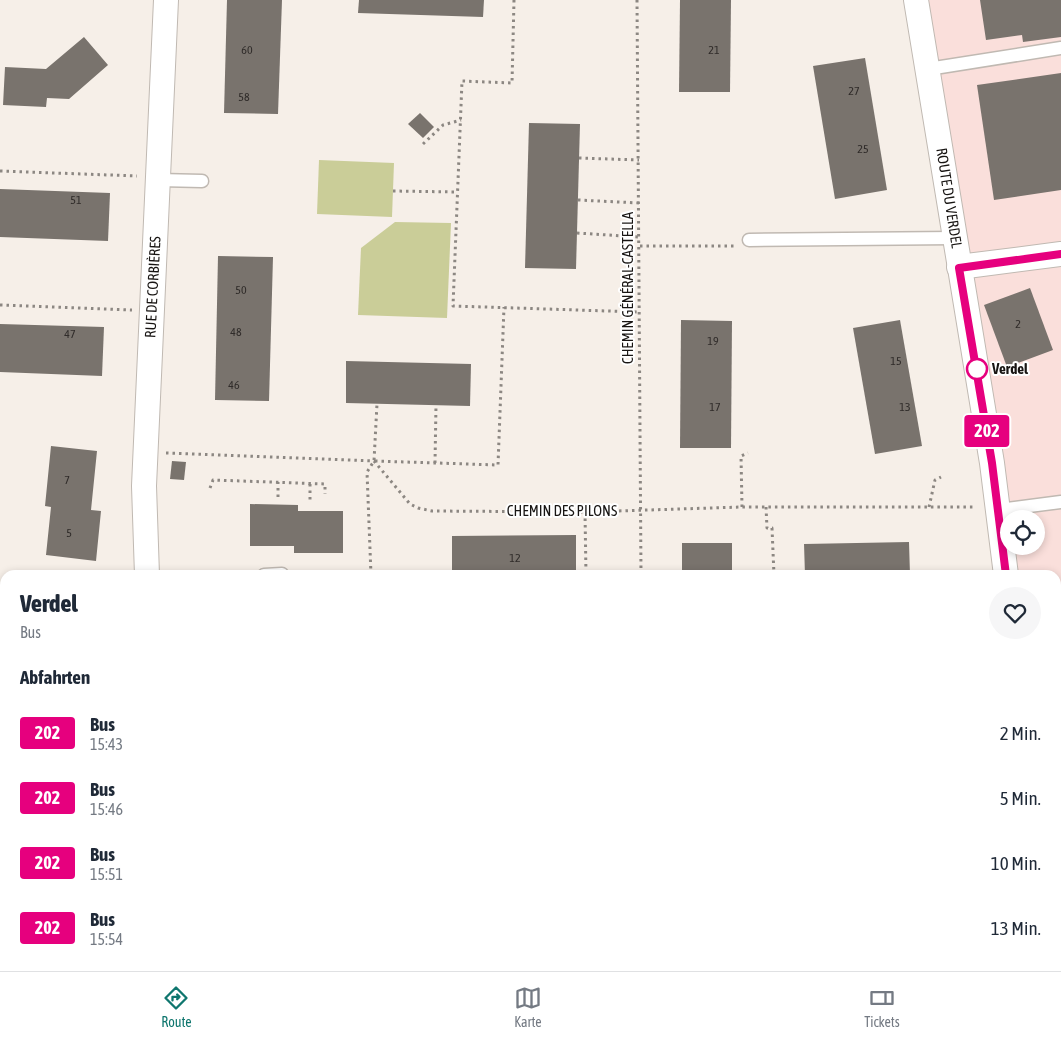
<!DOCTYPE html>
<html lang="de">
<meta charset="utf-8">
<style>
:root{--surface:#fff;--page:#f6f6f7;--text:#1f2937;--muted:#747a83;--line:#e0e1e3;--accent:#0f766e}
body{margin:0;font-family:"Asap Condensed",sans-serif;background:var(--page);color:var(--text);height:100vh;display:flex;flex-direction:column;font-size:19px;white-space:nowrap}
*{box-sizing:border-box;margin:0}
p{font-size:16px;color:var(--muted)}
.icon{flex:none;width:28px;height:28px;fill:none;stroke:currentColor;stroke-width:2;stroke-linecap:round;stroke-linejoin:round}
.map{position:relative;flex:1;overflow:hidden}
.sheet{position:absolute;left:0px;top:570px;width:1061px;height:401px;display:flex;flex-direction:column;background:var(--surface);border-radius:15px 15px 0 0;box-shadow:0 2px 8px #0003}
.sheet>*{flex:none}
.badge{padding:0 10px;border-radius:4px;font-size:18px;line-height:32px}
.buttons{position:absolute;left:1000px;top:510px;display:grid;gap:10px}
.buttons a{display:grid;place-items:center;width:45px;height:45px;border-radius:50%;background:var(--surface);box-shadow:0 2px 8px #0003;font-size:25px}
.map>.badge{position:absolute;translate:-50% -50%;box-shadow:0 0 0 2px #fff}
h2{padding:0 20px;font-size:19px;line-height:45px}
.round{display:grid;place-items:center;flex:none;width:52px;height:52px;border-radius:26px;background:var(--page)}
.overview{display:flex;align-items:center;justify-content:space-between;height:85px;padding:0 20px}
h1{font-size:24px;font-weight:800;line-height:38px}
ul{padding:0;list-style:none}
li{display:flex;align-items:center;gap:15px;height:65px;padding:0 20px}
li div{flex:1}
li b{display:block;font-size:19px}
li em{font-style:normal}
li .badge{min-width:55px;font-weight:700;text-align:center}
.tab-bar{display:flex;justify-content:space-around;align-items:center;height:70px;border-top:1px solid var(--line);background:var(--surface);font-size:14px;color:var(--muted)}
.tab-bar a{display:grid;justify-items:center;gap:2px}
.tab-bar .current{color:var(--accent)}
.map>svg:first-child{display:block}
</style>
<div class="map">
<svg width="1061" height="971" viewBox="0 0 1061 971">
<rect width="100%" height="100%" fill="#f6efe8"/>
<!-- industrial -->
<path fill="#fadfdb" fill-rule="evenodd" d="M 916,0 L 1061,0 L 1061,971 L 1038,971 L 1038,966 L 1056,966 L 1056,575 L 1006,575 ZM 1009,519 L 1036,519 L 1036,546 L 1009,546 Z"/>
<!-- green -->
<g fill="#cacd98">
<path d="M 319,160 L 394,163 L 392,217 L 317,214 Z"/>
<path d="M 395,222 L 451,223 L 447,318 L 358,315 L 361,248 Z"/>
<path d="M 301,966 L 344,966 L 345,971 L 287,971 Z"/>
</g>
<!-- building -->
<g fill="#79736d">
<path d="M 227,0 L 282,0 L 278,114 L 224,113 Z"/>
<path d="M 359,0 L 484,0 L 483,17 L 358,13 Z"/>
<path d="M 680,0 L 731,0 L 730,92 L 679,92 Z"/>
<path d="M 980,0 L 1061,0 L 1061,37 L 1023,42 L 1022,35 L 986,40 Z"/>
<path d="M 84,37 L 108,65 L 69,99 L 47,98 L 46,107 L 3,105 L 5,67 L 46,69 Z"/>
<path d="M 865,58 L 887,190 L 835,199 L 813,66 Z"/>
<path d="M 1061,73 L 1061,190 L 994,200 L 977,85 Z"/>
<path d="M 420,113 L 434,127 L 423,138 L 408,124 Z"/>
<path d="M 529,123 L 580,124 L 576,269 L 525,268 Z"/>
<path d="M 0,189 L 110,193 L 108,241 L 0,237 Z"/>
<path d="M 218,256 L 273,257 L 269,401 L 215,400 Z"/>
<path d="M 1030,288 L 1053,350 L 1007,367 L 984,305 Z"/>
<path d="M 681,320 L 732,321 L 731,448 L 680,448 Z"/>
<path d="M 900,320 L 922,446 L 875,454 L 853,328 Z"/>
<path d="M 0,324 L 104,327 L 102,376 L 0,372 Z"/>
<path d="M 346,361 L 471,364 L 470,406 L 346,403 Z"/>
<path d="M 51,446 L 97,451 L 91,510 L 101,511 L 96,561 L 46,555 L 51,507 L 45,506 Z"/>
<path d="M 172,461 L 186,462 L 184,480 L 170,479 Z"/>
<path d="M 250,504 L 298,505 L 298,511 L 343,511 L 343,553 L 294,553 L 294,546 L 250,546 Z"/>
<path d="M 576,535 L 576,575 L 452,575 L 452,536 Z"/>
<path d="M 909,542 L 910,575 L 805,575 L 804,544 Z"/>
<rect x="682" y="543" width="50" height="32"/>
<path d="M 0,633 L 5,634 L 5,681 L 0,680 Z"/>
<path d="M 5,824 L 5,918 L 0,918 L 0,825 Z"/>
<path d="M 45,966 L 100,966 L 102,971 L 28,971 Z"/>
<path d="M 254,966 L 297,966 L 297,967 L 283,971 L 256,971 Z"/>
</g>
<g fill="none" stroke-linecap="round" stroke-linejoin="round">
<defs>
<g id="service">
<path d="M 928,69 L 1061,48"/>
<path d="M 159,180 L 202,181"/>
<path d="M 749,240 L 955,238"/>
<path d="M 999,510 L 1061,502"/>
<path d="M 264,575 L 282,574"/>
<path d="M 1056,935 L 1061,934"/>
<path d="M 634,966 L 635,971"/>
<path d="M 779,966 L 781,971"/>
</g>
<g id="minor">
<path d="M 916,0 L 992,463 L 1006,575"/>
<path d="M 959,267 L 1061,254"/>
<path d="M 147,575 L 144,486 L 166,0"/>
<path d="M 0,611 L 5,611"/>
<path d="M 192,966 L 192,971"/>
<path d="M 1038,966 L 1038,971"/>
<path d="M 800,971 L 809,966"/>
</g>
</defs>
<!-- service casing -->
<use href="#service" stroke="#c0b9b2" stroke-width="15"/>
<!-- minor casing -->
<use href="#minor" stroke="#c0b9b2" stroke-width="26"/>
<!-- path -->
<g stroke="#8c8782" stroke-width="3" stroke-dasharray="2.5 4" stroke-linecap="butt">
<path d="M 514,0 L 512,83 L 462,81 L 453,306 L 639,312"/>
<path d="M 637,0 L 641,575"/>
<path d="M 423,144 L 443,125 L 461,120"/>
<path d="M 579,158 L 639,160"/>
<path d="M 0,171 L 137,176"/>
<path d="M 393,191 L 458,192"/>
<path d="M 578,200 L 639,203"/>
<path d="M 577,233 L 639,237"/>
<path d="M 640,246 L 734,246"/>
<path d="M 0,305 L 132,310"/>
<path d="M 166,453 L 374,461 L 410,504 L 418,508 L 432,511 L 585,512 L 742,507 L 975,507"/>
<path d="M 375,461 L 498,465 L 504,307"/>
<path d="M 435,463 L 436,405"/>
<path d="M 310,484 L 310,503"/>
<path d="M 210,488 L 213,480 L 325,484 L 325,494"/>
<path d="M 278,497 L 278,482"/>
<path d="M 742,507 L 741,456 L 748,453"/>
<path d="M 766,507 L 767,528 L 772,528 L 774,575"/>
<path d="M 929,507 L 935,480 L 941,477"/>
<path d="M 585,512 L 586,575"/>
<path d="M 371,575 L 367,472 L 374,461 L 377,404"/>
<path d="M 421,966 L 423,971"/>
<path d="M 649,969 L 659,966"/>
</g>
<!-- service -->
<use href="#service" stroke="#fff" stroke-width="12"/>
<!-- minor -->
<use href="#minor" stroke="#fff" stroke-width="24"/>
</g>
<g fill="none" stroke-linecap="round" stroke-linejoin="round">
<defs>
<path id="line" d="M 1006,575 L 992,463 L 959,268 L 1061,254"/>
</defs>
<!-- line casing -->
<use href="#line" stroke="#fff" stroke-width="11"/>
<!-- line -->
<use href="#line" stroke="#e6007e" stroke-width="8"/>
</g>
<!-- markers -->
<circle fill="#fff" stroke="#e6007e" stroke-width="2.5" cx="977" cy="369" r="10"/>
<g text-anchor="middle" stroke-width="4" stroke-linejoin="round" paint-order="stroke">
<!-- number labels -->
<g font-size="12" fill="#302c2a">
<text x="247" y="54">60</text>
<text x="714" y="54">21</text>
<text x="854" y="95">27</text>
<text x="244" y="101">58</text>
<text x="863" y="153">25</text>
<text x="76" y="204">51</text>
<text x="241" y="294">50</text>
<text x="1018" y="328">2</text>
<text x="236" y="336">48</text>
<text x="70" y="338">47</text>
<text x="713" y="345">19</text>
<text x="896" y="365">15</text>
<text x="234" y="389">46</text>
<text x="715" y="411">17</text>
<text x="905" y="411">13</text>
<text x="67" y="484">7</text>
<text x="69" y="537">5</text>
<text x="515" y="562">12</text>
</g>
<!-- street labels -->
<g font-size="15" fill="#181513" stroke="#fff">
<text transform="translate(949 198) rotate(81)" y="5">ROUTE DU VERDEL</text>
<text transform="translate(153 287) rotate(-87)" y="5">RUE DE CORBIÈRES</text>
<text transform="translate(628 288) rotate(-90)" y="5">CHEMIN GÉNÉRAL-CASTELLA</text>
<text x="562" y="516">CHEMIN DES PILONS</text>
</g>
<!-- stop labels -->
<g font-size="15" font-weight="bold" fill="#181513" stroke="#fff" text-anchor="start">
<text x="992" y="374">Verdel</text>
</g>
</g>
</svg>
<div class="buttons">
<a><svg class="icon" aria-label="locate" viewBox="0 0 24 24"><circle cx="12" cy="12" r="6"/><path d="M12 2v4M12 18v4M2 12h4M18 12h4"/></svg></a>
</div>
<b class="badge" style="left:987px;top:431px;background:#e6007e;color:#fff">202</b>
<section class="sheet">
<div class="overview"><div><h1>Verdel</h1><p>Bus</p></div><a class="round"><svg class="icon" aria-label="heart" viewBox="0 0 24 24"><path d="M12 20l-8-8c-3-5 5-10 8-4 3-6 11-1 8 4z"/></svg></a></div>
<h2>Abfahrten</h2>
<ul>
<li><span class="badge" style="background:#e6007e;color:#fff">202</span><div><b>Bus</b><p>15:43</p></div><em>2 Min.</em></li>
<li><span class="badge" style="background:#e6007e;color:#fff">202</span><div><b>Bus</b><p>15:46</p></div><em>5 Min.</em></li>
<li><span class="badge" style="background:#e6007e;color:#fff">202</span><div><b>Bus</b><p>15:51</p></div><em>10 Min.</em></li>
<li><span class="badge" style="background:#e6007e;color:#fff">202</span><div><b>Bus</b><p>15:54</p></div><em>13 Min.</em></li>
</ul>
</section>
</div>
<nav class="tab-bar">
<a class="current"><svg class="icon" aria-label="directions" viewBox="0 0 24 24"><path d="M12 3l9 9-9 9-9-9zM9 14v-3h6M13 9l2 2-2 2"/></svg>Route</a>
<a><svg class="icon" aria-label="map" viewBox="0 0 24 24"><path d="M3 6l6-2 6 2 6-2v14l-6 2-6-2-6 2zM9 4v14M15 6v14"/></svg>Karte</a>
<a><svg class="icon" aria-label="tickets" viewBox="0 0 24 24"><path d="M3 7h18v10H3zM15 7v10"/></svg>Tickets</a>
</nav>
